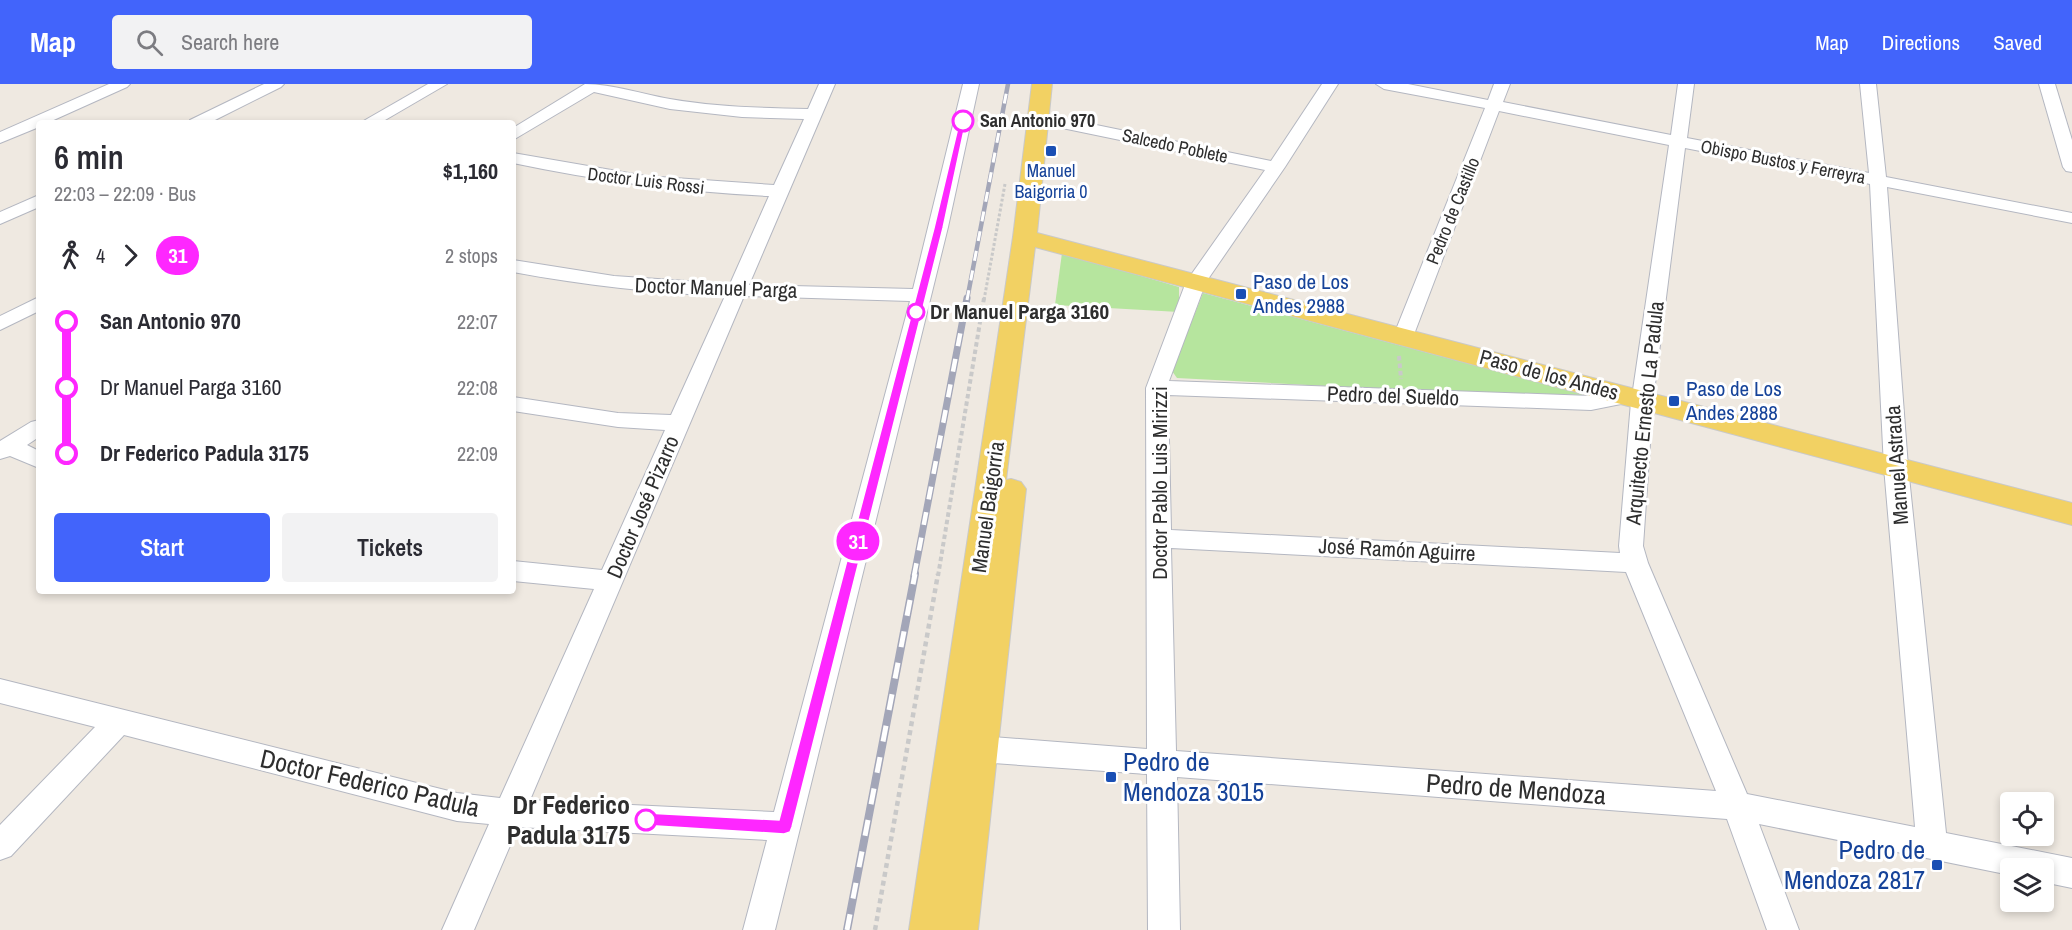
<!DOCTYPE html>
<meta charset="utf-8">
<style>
:root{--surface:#fff;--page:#f2f2f3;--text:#2b2b33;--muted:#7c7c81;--accent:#4264fb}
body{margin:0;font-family:"Archivo Narrow",sans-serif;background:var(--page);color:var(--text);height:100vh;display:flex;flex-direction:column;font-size:22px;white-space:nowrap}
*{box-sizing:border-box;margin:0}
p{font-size:20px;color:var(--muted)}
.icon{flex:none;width:33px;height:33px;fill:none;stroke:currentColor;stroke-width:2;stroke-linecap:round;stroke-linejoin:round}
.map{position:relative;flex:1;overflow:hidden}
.details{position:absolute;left:36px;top:36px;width:480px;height:474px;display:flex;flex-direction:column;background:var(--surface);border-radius:6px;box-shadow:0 3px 9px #0003}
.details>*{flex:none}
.badge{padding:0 12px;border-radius:20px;font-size:21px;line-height:39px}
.fabs{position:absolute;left:2000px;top:708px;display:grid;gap:12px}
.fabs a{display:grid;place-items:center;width:54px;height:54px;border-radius:6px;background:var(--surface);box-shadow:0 3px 9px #0003;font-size:30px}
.map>.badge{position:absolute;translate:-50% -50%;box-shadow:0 0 0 3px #fff}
.legs{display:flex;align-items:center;gap:9px;height:66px;padding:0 18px;font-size:20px}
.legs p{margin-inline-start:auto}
.summary{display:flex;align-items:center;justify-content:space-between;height:102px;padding:0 18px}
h1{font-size:33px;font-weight:600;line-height:45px}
.cta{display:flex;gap:12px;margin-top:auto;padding:12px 18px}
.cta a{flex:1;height:69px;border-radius:6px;background:var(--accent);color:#fff;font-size:24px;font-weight:600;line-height:69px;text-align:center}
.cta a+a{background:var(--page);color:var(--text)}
ul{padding:0 18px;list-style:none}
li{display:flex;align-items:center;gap:21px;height:66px;font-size:22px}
li i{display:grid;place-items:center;width:9px;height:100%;margin:0 8px;background:currentColor}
li i::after{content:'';width:15px;height:15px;margin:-8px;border:4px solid;border-radius:50%;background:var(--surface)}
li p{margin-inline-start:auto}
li:first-child i{background:linear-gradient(#0000 50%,currentColor 0)}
li:last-child i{background:linear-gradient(currentColor 50%,#0000 0)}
header{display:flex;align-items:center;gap:36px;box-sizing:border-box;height:84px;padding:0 30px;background:var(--accent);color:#fff}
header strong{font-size:28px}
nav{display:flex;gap:33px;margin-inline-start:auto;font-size:21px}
.search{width:420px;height:54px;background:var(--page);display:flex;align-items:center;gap:15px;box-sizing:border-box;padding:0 21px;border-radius:6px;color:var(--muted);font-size:22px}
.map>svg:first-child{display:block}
</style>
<header>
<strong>Map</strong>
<div class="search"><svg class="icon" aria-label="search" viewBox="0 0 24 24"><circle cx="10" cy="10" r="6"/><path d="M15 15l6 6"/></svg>Search here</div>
<nav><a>Map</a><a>Directions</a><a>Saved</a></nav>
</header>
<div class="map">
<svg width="2072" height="846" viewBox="0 0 2072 846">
<rect width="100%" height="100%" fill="#efe9e1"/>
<!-- green -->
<g fill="#b6e59e">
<path d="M 1062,169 L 1179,203 L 1179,228 L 1055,221 Z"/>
<path d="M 1203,209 L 1586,311 L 1402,306 L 1177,294 L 1172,287 Z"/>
</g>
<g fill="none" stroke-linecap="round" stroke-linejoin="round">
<defs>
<g id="minor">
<path d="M 109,0 L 130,0 L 127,3 L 47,39 L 39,39 L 39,43 L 0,59 L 0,48 Z"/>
<path d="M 264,0 L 284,0 L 281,3 L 209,39 L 188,39 L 190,36 Z"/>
<path d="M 428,0 L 447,0 L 380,39 L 360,39 Z"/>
<path d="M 585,0 C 613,0 641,10 670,15 C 716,23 762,24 808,25 L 819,0 L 835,0 L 749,201 L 913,205 L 963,0 L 979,0 L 948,143 L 775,846 L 743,846 L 767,756 L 518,743 L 474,846 L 442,846 L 489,740 L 457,737 L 124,651 L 11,772 L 0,776 L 0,741 L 95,643 L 0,619 L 0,595 L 457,709 L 500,714 L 594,505 L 513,497 L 513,477 L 602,486 L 665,346 L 618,343 L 513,327 L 513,313 L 618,329 L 671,331 L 725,212 C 653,209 583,201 513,188 L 513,176 L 614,192 L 730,200 L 769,112 C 683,108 598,97 513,79 L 513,69 L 646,92 L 774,101 L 804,35 L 742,33 L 670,25 L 594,8 L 513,56 L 513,44 ZM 744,212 L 910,217 L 774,728 L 530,716 Z"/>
<path d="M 1322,0 L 1338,0 L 1285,83 L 1206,198 L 1169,297 L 1591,312 L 1628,305 L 1633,306 L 1669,61 L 1499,27 L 1413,253 L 1410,257 L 1403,259 L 1396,257 L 1393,253 L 1485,24 L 1384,5 L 1376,0 L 1408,0 L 1488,16 L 1494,0 L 1510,0 L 1503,18 L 1671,51 L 1678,0 L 1694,0 L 1687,54 L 1869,89 L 1860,0 L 1876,0 L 1886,93 L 2072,129 L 2072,139 L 1887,103 L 1908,383 L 1946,749 L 2072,774 L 2072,804 L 2043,798 L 2043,784 L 2010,784 L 2010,791 L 1759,740 L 1799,846 L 1767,846 L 1727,735 L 1177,693 L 1180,846 L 1148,846 L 1147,690 L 979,678 L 956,669 L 952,660 L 956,651 L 966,648 L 980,652 L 1147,665 L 1146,304 L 1186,198 L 1265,86 L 1038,39 L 1030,34 L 1038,29 L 1271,77 ZM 1685,64 L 1870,100 L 1884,383 L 1915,743 L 1747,710 L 1648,479 L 1643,462 L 1653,316 ZM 1168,311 L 1591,326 L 1631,318 L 1619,462 L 1620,469 L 1171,446 ZM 1171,464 L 1626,488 L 1716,707 L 1176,667 Z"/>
<path d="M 2039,0 L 2055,0 L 2072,56 L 2072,88 L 2066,87 L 2063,83 Z"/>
<path d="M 39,111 L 39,123 L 0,140 L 0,128 Z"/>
<path d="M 39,213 L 39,227 L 0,246 L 0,232 Z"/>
<path d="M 39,336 L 39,353 L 27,361 L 39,367 L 39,384 L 10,372 L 0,375 L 0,357 L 31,338 Z"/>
</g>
<path id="major" d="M 1032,0 L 1052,0 L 1037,149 L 2072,419 L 2072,441 L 1035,163 L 1006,396 L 1011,395 L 1021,398 L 1026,405 L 978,846 L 909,846 L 1013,153 Z"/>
</defs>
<!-- minor casing -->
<use href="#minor" stroke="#b4b7c1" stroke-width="2"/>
<!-- major casing -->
<use href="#major" stroke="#c9c9c9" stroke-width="2"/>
<!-- path-far2 -->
<path stroke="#c9c9c9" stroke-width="3" stroke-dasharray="3 2" stroke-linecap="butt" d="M 984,216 L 1005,100"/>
<!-- path-far1 -->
<g stroke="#c9c9c9" stroke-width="4" stroke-dasharray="4.5 3" stroke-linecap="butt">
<path d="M 1399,272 L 1401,295"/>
<path d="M 938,492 L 984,214"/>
</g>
<!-- path -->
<path stroke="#c9c9c9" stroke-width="4.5" stroke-dasharray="5 4" stroke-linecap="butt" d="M 875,846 L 938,490"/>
<!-- minor -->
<use href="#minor" fill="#fff" fill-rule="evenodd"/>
<!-- major -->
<use href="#major" fill="#f2d163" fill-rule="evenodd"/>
<defs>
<path id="rail-far2" d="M 967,216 L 1008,0"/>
<path id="rail-far1" d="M 914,492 L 967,214"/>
<path id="rail" d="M 847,846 L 915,490"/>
</defs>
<!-- rail-far2 casing -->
<use href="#rail-far2" stroke="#a3a6b8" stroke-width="4.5"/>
<!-- rail-far1 casing -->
<use href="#rail-far1" stroke="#a3a6b8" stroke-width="7"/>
<!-- rail casing -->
<use href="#rail" stroke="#a3a6b8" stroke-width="8"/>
<!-- rail-far2 -->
<use href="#rail-far2" stroke="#fff" stroke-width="3" stroke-dasharray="10" stroke-linecap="butt"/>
<!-- rail-far1 -->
<use href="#rail-far1" stroke="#fff" stroke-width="4.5" stroke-dasharray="13" stroke-linecap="butt"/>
<!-- rail -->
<use href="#rail" stroke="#fff" stroke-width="5" stroke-dasharray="16" stroke-linecap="butt"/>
</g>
<!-- line-1 -->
<path fill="#fe27ff" stroke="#fff" stroke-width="1.5" d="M 960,35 L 966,37 L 943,144 L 792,743 L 790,748 L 784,750 L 641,741 L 639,736 L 641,731 L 646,729 L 779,736 L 934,144 Z"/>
<!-- markers -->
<g fill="#fff" stroke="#fe27ff" stroke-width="3">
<circle cx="963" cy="37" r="10"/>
<circle cx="916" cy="228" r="8"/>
<circle cx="646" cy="736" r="10"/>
</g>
<g fill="#1a4fb4" stroke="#fff" stroke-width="2">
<rect x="1045" y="61" width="12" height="12" rx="3"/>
<rect x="1235" y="204" width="12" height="12" rx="3"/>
<rect x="1668" y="311" width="12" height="12" rx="3"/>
<rect x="1105" y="687" width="12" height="12" rx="3"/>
<rect x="1931" y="775" width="12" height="12" rx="3"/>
</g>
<g text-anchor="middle" stroke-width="6" stroke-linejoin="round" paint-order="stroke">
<!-- far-stop labels -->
<g font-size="18" font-weight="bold" fill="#2e2e2e" stroke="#fff" text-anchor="start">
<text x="980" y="43">San Antonio 970</text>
</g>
<!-- far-street labels -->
<g font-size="18" fill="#2e2e2e" stroke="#fff">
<text transform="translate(1175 62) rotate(12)" y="6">Salcedo Poblete</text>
<text transform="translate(1783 78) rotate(11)" y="6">Obispo Bustos y Ferreyra</text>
<text transform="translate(646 97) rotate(7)" y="6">Doctor Luis Rossi</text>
<text transform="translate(1453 127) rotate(-68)" y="6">Pedro de Castillo</text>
</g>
<!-- far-transit labels -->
<g font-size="18" fill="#164399" stroke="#fff">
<text x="1051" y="93">Manuel<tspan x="1051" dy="21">Baigorria 0</tspan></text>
</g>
<!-- transit labels -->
<g font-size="21" fill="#164399" stroke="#fff" text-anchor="start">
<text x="1253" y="205">Paso de Los<tspan x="1253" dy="24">Andes 2988</tspan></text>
<text x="1686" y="312">Paso de Los<tspan x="1686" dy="24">Andes 2888</tspan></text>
</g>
<!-- street labels -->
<g font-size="21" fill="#2e2e2e" stroke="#fff">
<text transform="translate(716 204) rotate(2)" y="7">Doctor Manuel Parga</text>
<text transform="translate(1549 291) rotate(15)" y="7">Paso de los Andes</text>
<text transform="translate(1393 312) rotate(2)" y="7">Pedro del Sueldo</text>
<text transform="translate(1645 329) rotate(-84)" y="7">Arquitecto Ernesto La Padula</text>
<text transform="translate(1897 381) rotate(-94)" y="7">Manuel Astrada</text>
<text transform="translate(1160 399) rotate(-90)" y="7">Doctor Pablo Luis Mirizzi</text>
<text transform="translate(643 423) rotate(-67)" y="7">Doctor José Pizarro</text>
<text transform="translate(988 423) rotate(-82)" y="7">Manuel Baigorria</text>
<text transform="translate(1397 466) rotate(3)" y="7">José Ramón Aguirre</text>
</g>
<!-- stop labels -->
<g font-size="21" font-weight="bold" fill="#2e2e2e" stroke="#fff" text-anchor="start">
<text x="930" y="235">Dr Manuel Parga 3160</text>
</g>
<!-- near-transit labels -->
<g font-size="26" fill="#164399" stroke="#fff" text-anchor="start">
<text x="1123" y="687">Pedro de<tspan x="1123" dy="30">Mendoza 3015</tspan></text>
<text x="1925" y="775" text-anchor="end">Pedro de<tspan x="1925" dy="30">Mendoza 2817</tspan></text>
</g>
<!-- near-street labels -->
<g font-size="26" fill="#2e2e2e" stroke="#fff">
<text transform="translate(370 699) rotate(13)" y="9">Doctor Federico Padula</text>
<text transform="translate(1516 705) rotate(4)" y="9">Pedro de Mendoza</text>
</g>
<!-- near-stop labels -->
<g font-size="26" font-weight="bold" fill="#2e2e2e" stroke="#fff" text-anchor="end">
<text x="630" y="730">Dr Federico<tspan x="630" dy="30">Padula 3175</tspan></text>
</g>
</g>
</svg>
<div class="fabs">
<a><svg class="icon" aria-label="locate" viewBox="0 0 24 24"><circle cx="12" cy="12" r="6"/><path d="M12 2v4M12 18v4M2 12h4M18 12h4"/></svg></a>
<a><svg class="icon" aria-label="layers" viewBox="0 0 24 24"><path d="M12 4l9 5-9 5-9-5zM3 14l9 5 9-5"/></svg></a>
</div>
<b class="badge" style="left:858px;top:457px;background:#fe27ff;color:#fff">31</b>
<section class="details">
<div class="summary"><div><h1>6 min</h1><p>22:03 – 22:09 · Bus</p></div><b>$1,160</b></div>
<div class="legs"><svg class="icon" aria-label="walk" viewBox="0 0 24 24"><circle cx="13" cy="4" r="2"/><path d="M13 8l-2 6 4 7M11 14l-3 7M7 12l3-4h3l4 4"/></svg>4<svg class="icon" aria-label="forward" viewBox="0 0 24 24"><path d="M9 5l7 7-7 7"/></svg><b class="badge" style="background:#fe27ff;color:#fff">31</b><p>2 stops</p></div>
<ul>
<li><i style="color:#fe27ff"></i><b>San Antonio 970</b><p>22:07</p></li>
<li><i style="color:#fe27ff"></i><span>Dr Manuel Parga 3160</span><p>22:08</p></li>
<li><i style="color:#fe27ff"></i><b>Dr Federico Padula 3175</b><p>22:09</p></li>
</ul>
<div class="cta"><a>Start</a><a>Tickets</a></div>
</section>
</div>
